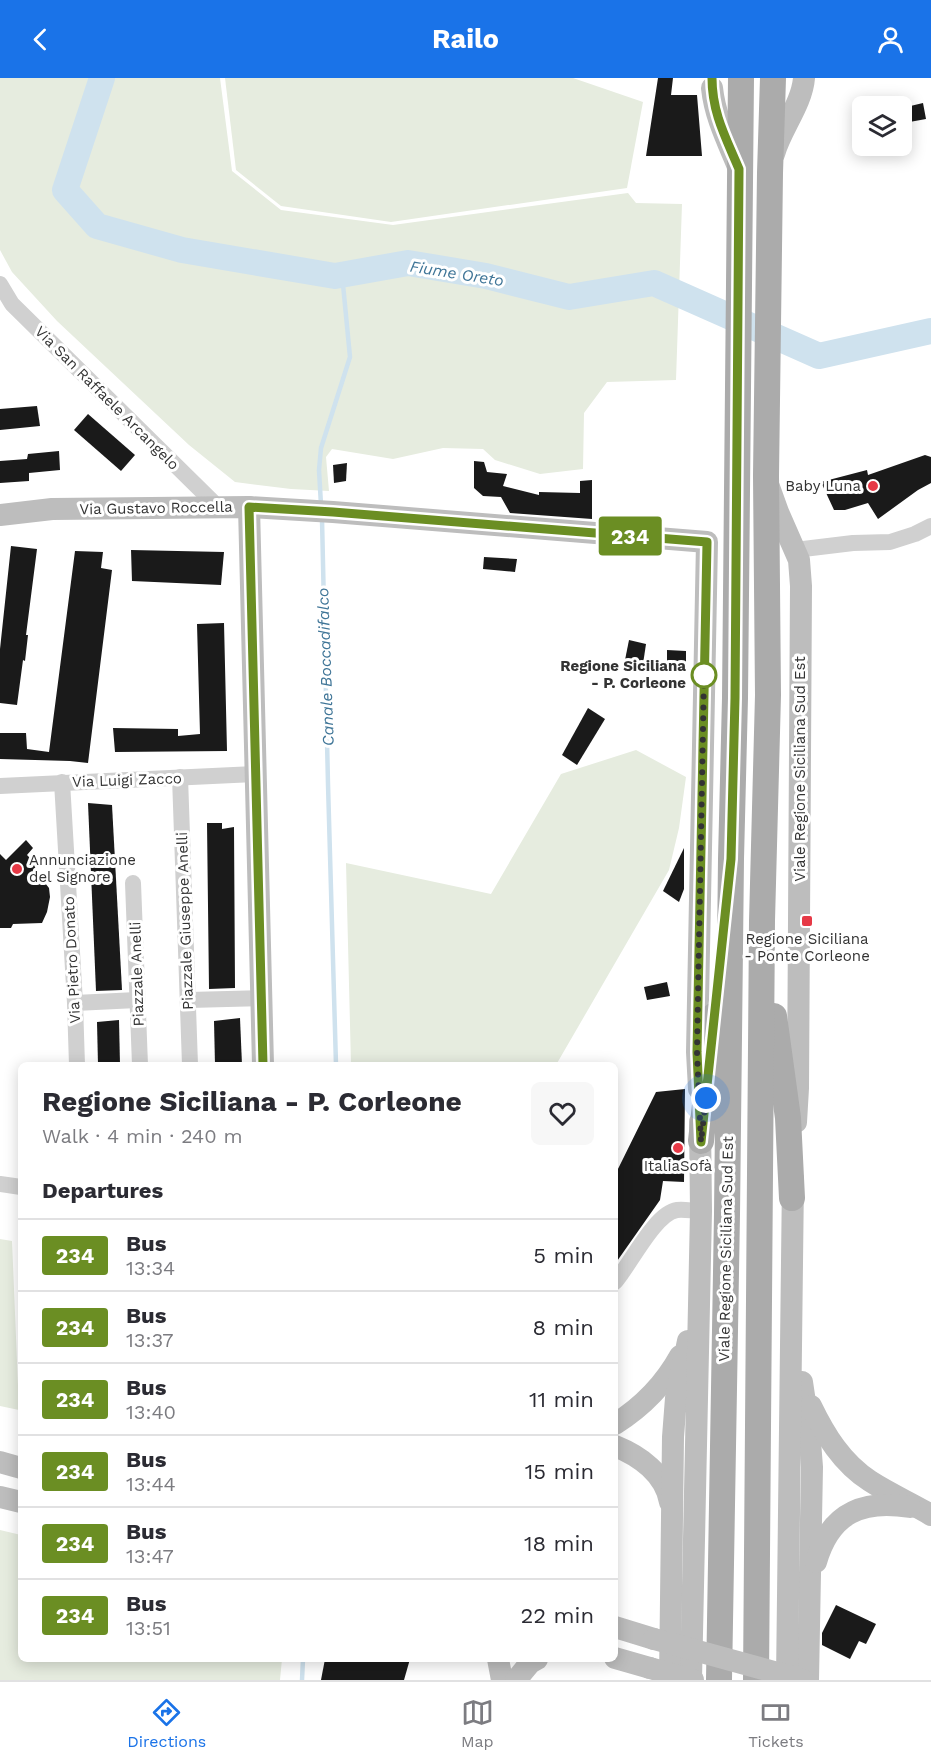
<!DOCTYPE html>
<meta charset="utf-8">
<style>
:root{--surface:#fff;--page:#f7f7f7;--text:#2b2b33;--muted:#7c7c81;--line:#e1e1e2;--accent:#1a73e8}
body{margin:0;font-family:"Work Sans",sans-serif;background:var(--page);color:var(--text);height:100vh;display:flex;flex-direction:column;font-size:22px;white-space:nowrap}
*{box-sizing:border-box;margin:0}
p{font-size:20px;color:var(--muted)}
.icon{flex:none;width:33px;height:33px;fill:none;stroke:currentColor;stroke-width:2;stroke-linecap:round;stroke-linejoin:round}
.map{position:relative;flex:1;overflow:hidden}
.sheet{position:absolute;left:18px;top:984px;width:600px;height:600px;display:flex;flex-direction:column;background:var(--surface);border-radius:9px;box-shadow:0 3px 15px #0003}
.sheet>*{flex:none}
.badge{padding:0 12px;border-radius:4px;font-size:21px;line-height:39px}
.tools{position:absolute;left:852px;top:18px;display:grid;gap:12px}
.tools a{display:grid;place-items:center;width:60px;height:60px;border-radius:9px;background:var(--surface);box-shadow:0 3px 15px #0003;font-size:30px}
.you{position:absolute;width:30px;height:30px;margin:-15px;border:4px solid #fff;border-radius:50%;background:#1a73e8;box-shadow:0 0 0 9px #1a73e833}
.map>.badge{position:absolute;translate:-50% -50%;box-shadow:0 0 0 3px #fff}
h2{padding:0 24px;font-size:22px;line-height:54px}
.round{display:grid;place-items:center;flex:none;width:63px;height:63px;border-radius:9px;background:var(--page)}
.head{display:flex;align-items:center;justify-content:space-between;height:102px;padding:0 24px}
h1{font-size:28px;font-weight:700;line-height:45px}
ul{padding:0;list-style:none}
li{display:flex;align-items:center;gap:18px;height:72px;padding:0 24px;border-top:2px solid var(--line)}
li div{flex:1}
li b{display:block;font-size:22px}
li em{font-style:normal}
li .badge{min-width:66px;font-weight:700;text-align:center}
header{display:flex;justify-content:space-between;align-items:center;height:78px;padding:0 24px;background:var(--accent);color:#fff;font-size:27px;font-weight:700}
.dock{display:flex;justify-content:space-around;align-items:center;height:84px;border-top:2px solid var(--line);background:var(--surface);font-size:16px;color:var(--muted)}
.dock a{display:grid;justify-items:center;gap:3px}
.dock .current{color:var(--accent)}
.map>svg:first-child{display:block}
</style>
<header><svg class="icon" aria-label="back" viewBox="0 0 24 24"><path d="M15 5l-7 7 7 7"/></svg>Railo<svg class="icon" aria-label="person" viewBox="0 0 24 24"><circle cx="12" cy="8" r="4"/><path d="M4 21q1-7 8-7t8 7"/></svg></header>
<div class="map">
<svg width="931" height="1602" viewBox="0 0 931 1602">
<rect width="100%" height="100%" fill="#fff"/>
<!-- green -->
<g fill="#e6ecdf">
<path d="M 0,0 L 220,0 L 232,93 L 281,132 L 393,147 L 628,115 L 636,125 L 682,126 L 676,302 L 607,304 L 584,335 L 583,391 L 540,396 L 495,382 L 483,371 L 443,370 L 393,381 L 332,371 L 326,379 L 329,413 L 291,411 L 235,404 L 189,367 L 57,243 L 12,194 L 0,172 Z"/>
<path d="M 225,0 L 573,0 L 643,24 L 627,110 L 391,144 L 281,128 L 236,92 Z"/>
<path d="M 636,672 L 686,699 L 679,750 L 669,792 L 556,987 L 351,987 L 346,785 L 491,816 L 561,696 Z"/>
<path d="M 0,1161 L 12,1163 L 19,1332 L 0,1328 Z"/>
<path d="M 0,1452 L 21,1457 L 21,1581 L 282,1581 L 280,1602 L 0,1602 Z"/>
</g>
<g fill="none" stroke-linecap="round" stroke-linejoin="round">
<!-- stream -->
<g stroke="#cfe2ee" stroke-width="4.5">
<path d="M 321,427 L 319,392 L 321,370 L 350,279 L 342,196"/>
<path d="M 322,441 L 328,706 L 336,987"/>
<path d="M 302,1602 L 303,1581"/>
</g>
<!-- river -->
<path stroke="#cfe2ee" stroke-width="26" d="M 102,0 L 65,112 L 97,148 L 182,172 L 335,198 L 408,185 L 486,198 L 569,219 L 654,205 L 819,278 L 931,253"/>
</g>
<!-- building -->
<g fill="#1a1a1a">
<path d="M 658,0 L 673,0 L 671,17 L 697,17 L 702,78 L 646,78 Z"/>
<path d="M 923,25 L 926,41 L 904,45 L 902,30 Z"/>
<path d="M 37,328 L 40,348 L 0,352 L 0,331 Z"/>
<path d="M 88,336 L 135,377 L 121,393 L 74,352 Z"/>
<path d="M 59,373 L 60,392 L 29,395 L 29,403 L 0,405 L 0,383 L 27,381 L 28,376 Z"/>
<path d="M 925,377 L 931,379 L 931,405 L 918,412 L 878,441 L 868,425 L 845,432 L 834,432 L 821,404 L 867,392 L 868,397 Z"/>
<path d="M 474,383 L 484,384 L 487,394 L 507,396 L 503,408 L 539,417 L 539,414 L 580,415 L 580,403 L 592,402 L 592,441 L 510,435 L 501,419 L 483,418 L 474,410 Z"/>
<path d="M 347,385 L 346,403 L 334,405 L 333,387 Z"/>
<path d="M 11,468 L 37,471 L 26,557 L 28,557 L 25,583 L 23,582 L 17,627 L 0,625 L 0,571 Z"/>
<path d="M 131,472 L 224,474 L 221,507 L 132,503 Z"/>
<path d="M 75,473 L 103,474 L 101,490 L 112,492 L 88,685 L 70,683 L 0,681 L 0,655 L 26,655 L 27,671 L 49,674 Z"/>
<path d="M 484,479 L 517,481 L 515,494 L 483,491 Z"/>
<path d="M 224,545 L 227,673 L 115,674 L 113,650 L 178,651 L 178,658 L 200,656 L 197,546 Z"/>
<path d="M 629,562 L 646,566 L 643,586 L 625,582 Z"/>
<path d="M 667,572 L 686,573 L 686,590 L 667,590 Z"/>
<path d="M 588,630 L 605,641 L 577,687 L 562,677 Z"/>
<path d="M 88,725 L 112,727 L 122,912 L 96,913 Z"/>
<path d="M 207,745 L 222,745 L 222,751 L 234,749 L 235,910 L 209,911 Z"/>
<path d="M 26,762 L 33,770 L 27,777 L 37,787 L 34,791 L 49,810 L 50,819 L 47,834 L 42,845 L 13,846 L 11,850 L 0,850 L 0,776 L 6,782 Z"/>
<path d="M 684,770 L 684,811 L 679,824 L 663,813 Z"/>
<path d="M 667,904 L 670,918 L 647,922 L 644,909 Z"/>
<path d="M 240,940 L 242,987 L 215,987 L 214,943 Z"/>
<path d="M 119,942 L 120,987 L 98,987 L 97,944 Z"/>
<path d="M 685,1011 L 684,1104 L 663,1103 L 660,1122 L 615,1186 L 615,1097 L 656,1014 Z"/>
<path d="M 836,1527 L 876,1546 L 866,1566 L 859,1563 L 850,1581 L 822,1567 L 822,1555 Z"/>
<path d="M 325,1581 L 410,1581 L 404,1602 L 321,1602 Z"/>
</g>
<g fill="none" stroke-linecap="round" stroke-linejoin="round">
<!-- street -->
<g stroke="#d0d0d0" stroke-width="16">
<path d="M 0,206 L 12,226 L 219,430"/>
<path d="M 795,472 L 853,465 L 890,464 L 915,456 L 931,448"/>
<path d="M 180,699 L 190,987"/>
<path d="M 62,704 L 75,925 L 77,987"/>
<path d="M 0,708 L 255,696"/>
<path d="M 133,805 L 140,987"/>
<path d="M 189,922 L 261,920"/>
<path d="M 75,925 L 137,922"/>
<path d="M 0,1106 L 21,1109"/>
<path d="M 615,1204 C 630,1187 655,1135 677,1132 C 684,1131 693,1133 701,1133"/>
</g>
<!-- secondary -->
<g stroke="#bdbdbd" stroke-width="22">
<path d="M 712,10 C 715,39 728,64 739,91"/>
<path d="M 774,76 C 781,51 802,26 804,0"/>
<path d="M 769,409 L 778,434 L 799,482 L 801,508 L 798,1010 L 796,1044"/>
<path d="M 249,429 L 263,987"/>
<path d="M 0,437 L 52,431 L 249,429 L 333,434 L 707,464 L 697,974 L 699,1011"/>
<path d="M 802,1304 L 809,1351 L 812,1389 L 808,1602"/>
<path d="M 811,1328 C 825,1357 842,1385 870,1403 C 890,1416 911,1425 931,1437"/>
<path d="M 615,1346 C 642,1329 664,1307 680,1278"/>
<path d="M 615,1368 C 640,1378 665,1396 670,1424"/>
<path d="M 0,1384 L 21,1390"/>
<path d="M 0,1419 L 21,1424"/>
<path d="M 816,1484 C 830,1435 862,1421 910,1429"/>
<path d="M 615,1549 L 654,1561"/>
<path d="M 615,1580 L 650,1590"/>
<path d="M 498,1581 L 502,1602"/>
<path d="M 516,1602 L 530,1585 L 537,1581"/>
<path d="M 670,1602 L 673,1359 L 676,1320 L 688,1263"/>
<path d="M 691,1602 L 701,1133 L 700,1044"/>
<path d="M 787,1602 L 793,1101"/>
</g>
<!-- primary -->
<g stroke="#ababab" stroke-width="26">
<path d="M 774,938 L 788,1040 L 792,1120"/>
<path d="M 701,1063 L 715,937"/>
<path d="M 719,1602 L 727,1136 L 731,781 L 735,620 L 741,0"/>
<path d="M 756,1602 L 762,843 L 768,617 L 766,398 L 770,95 L 773,0"/>
</g>
<!-- secondary-bridge -->
<g stroke="#bdbdbd" stroke-width="22">
<path d="M 654,1561 L 803,1602"/>
<path d="M 650,1590 L 693,1602"/>
</g>
</g>
<g fill="none" stroke-linecap="round" stroke-linejoin="round">
<defs>
<path id="line" d="M 263,987 L 249,429 L 333,434 L 707,464 L 697,974 L 701,1064 L 731,781 L 735,620 L 739,91 C 726,60 712,35 712,0"/>
</defs>
<!-- line casing -->
<use href="#line" stroke="#fff" stroke-width="14"/>
<!-- line -->
<use href="#line" stroke="#6b8e23" stroke-width="9"/>
<!-- walk -->
<path stroke="#333" stroke-width="6" stroke-dasharray="0 10.8" d="M 704,597 L 697,974 L 701,1064 L 706,1020"/>
</g>
<!-- markers -->
<g fill="#e63946" stroke="#fff" stroke-width="2">
<circle cx="873" cy="408" r="6"/>
<circle cx="17" cy="791" r="6"/>
<rect x="801" y="837" width="12" height="12" rx="3"/>
<circle cx="678" cy="1070" r="6"/>
</g>
<circle fill="#fff" stroke="#6b8e23" stroke-width="3" cx="704" cy="597" r="12"/>
<g text-anchor="middle" stroke-width="6" stroke-linejoin="round" paint-order="stroke">
<!-- street labels -->
<g font-size="15" fill="#333" stroke="#fff">
<text transform="translate(107 320) rotate(45)" y="5">Via San Raffaele Arcangelo</text>
<text transform="translate(156 430) rotate(-1)" y="5">Via Gustavo Roccella</text>
<text transform="translate(800 691) rotate(-90)" y="5">Viale Regione Siciliana Sud Est</text>
<text transform="translate(127 702) rotate(-2)" y="5">Via Luigi Zacco</text>
<text transform="translate(185 843) rotate(-92)" y="5">Piazzale Giuseppe Anelli</text>
<text transform="translate(72 882) rotate(-93)" y="5">Via Pietro Donato</text>
<text transform="translate(137 896) rotate(-92)" y="5">Piazzale Anelli</text>
<text transform="translate(726 1171) rotate(-89)" y="5">Viale Regione Siciliana Sud Est</text>
</g>
<!-- poi labels -->
<g font-size="15" fill="#333" stroke="#fff">
<text x="861" y="413" text-anchor="end">Baby Luna</text>
<text x="29" y="787" text-anchor="start">Annunciazione<tspan x="29" dy="17">del Signore</tspan></text>
<text x="807" y="866">Regione Siciliana<tspan x="807" dy="17">- Ponte Corleone</tspan></text>
<text x="678" y="1093">ItaliaSofà</text>
</g>
<!-- stop labels -->
<g font-size="15" font-weight="bold" fill="#333" stroke="#fff" text-anchor="end">
<text x="686" y="593">Regione Siciliana<tspan x="686" dy="17">- P. Corleone</tspan></text>
</g>
<!-- water labels -->
<g font-size="16" font-style="italic" fill="#3f7597" stroke="#fff">
<text transform="translate(457 195) rotate(9)" y="6">Fiume Oreto</text>
<text transform="translate(325 589) rotate(-92)" y="6">Canale Boccadifalco</text>
</g>
</g>
</svg>
<div class="tools">
<a><svg class="icon" aria-label="layers" viewBox="0 0 24 24"><path d="M12 4l9 5-9 5-9-5zM3 14l9 5 9-5"/></svg></a>
</div>
<div class="you" style="left:706px;top:1020px"></div>
<b class="badge" style="left:630px;top:458px;background:#6b8e23;color:#fff">234</b>
<section class="sheet">
<div class="head"><div><h1>Regione Siciliana - P. Corleone</h1><p>Walk · 4 min · 240 m</p></div><a class="round"><svg class="icon" aria-label="heart" viewBox="0 0 24 24"><path d="M12 20l-8-8c-3-5 5-10 8-4 3-6 11-1 8 4z"/></svg></a></div>
<h2>Departures</h2>
<ul>
<li><span class="badge" style="background:#6b8e23;color:#fff">234</span><div><b>Bus</b><p>13:34</p></div><em>5 min</em></li>
<li><span class="badge" style="background:#6b8e23;color:#fff">234</span><div><b>Bus</b><p>13:37</p></div><em>8 min</em></li>
<li><span class="badge" style="background:#6b8e23;color:#fff">234</span><div><b>Bus</b><p>13:40</p></div><em>11 min</em></li>
<li><span class="badge" style="background:#6b8e23;color:#fff">234</span><div><b>Bus</b><p>13:44</p></div><em>15 min</em></li>
<li><span class="badge" style="background:#6b8e23;color:#fff">234</span><div><b>Bus</b><p>13:47</p></div><em>18 min</em></li>
<li><span class="badge" style="background:#6b8e23;color:#fff">234</span><div><b>Bus</b><p>13:51</p></div><em>22 min</em></li>
</ul>
</section>
</div>
<nav class="dock">
<a class="current"><svg class="icon" aria-label="directions" viewBox="0 0 24 24"><path d="M12 3l9 9-9 9-9-9zM9 14v-3h6M13 9l2 2-2 2"/></svg>Directions</a>
<a><svg class="icon" aria-label="map" viewBox="0 0 24 24"><path d="M3 6l6-2 6 2 6-2v14l-6 2-6-2-6 2zM9 4v14M15 6v14"/></svg>Map</a>
<a><svg class="icon" aria-label="tickets" viewBox="0 0 24 24"><path d="M3 7h18v10H3zM15 7v10"/></svg>Tickets</a>
</nav>
